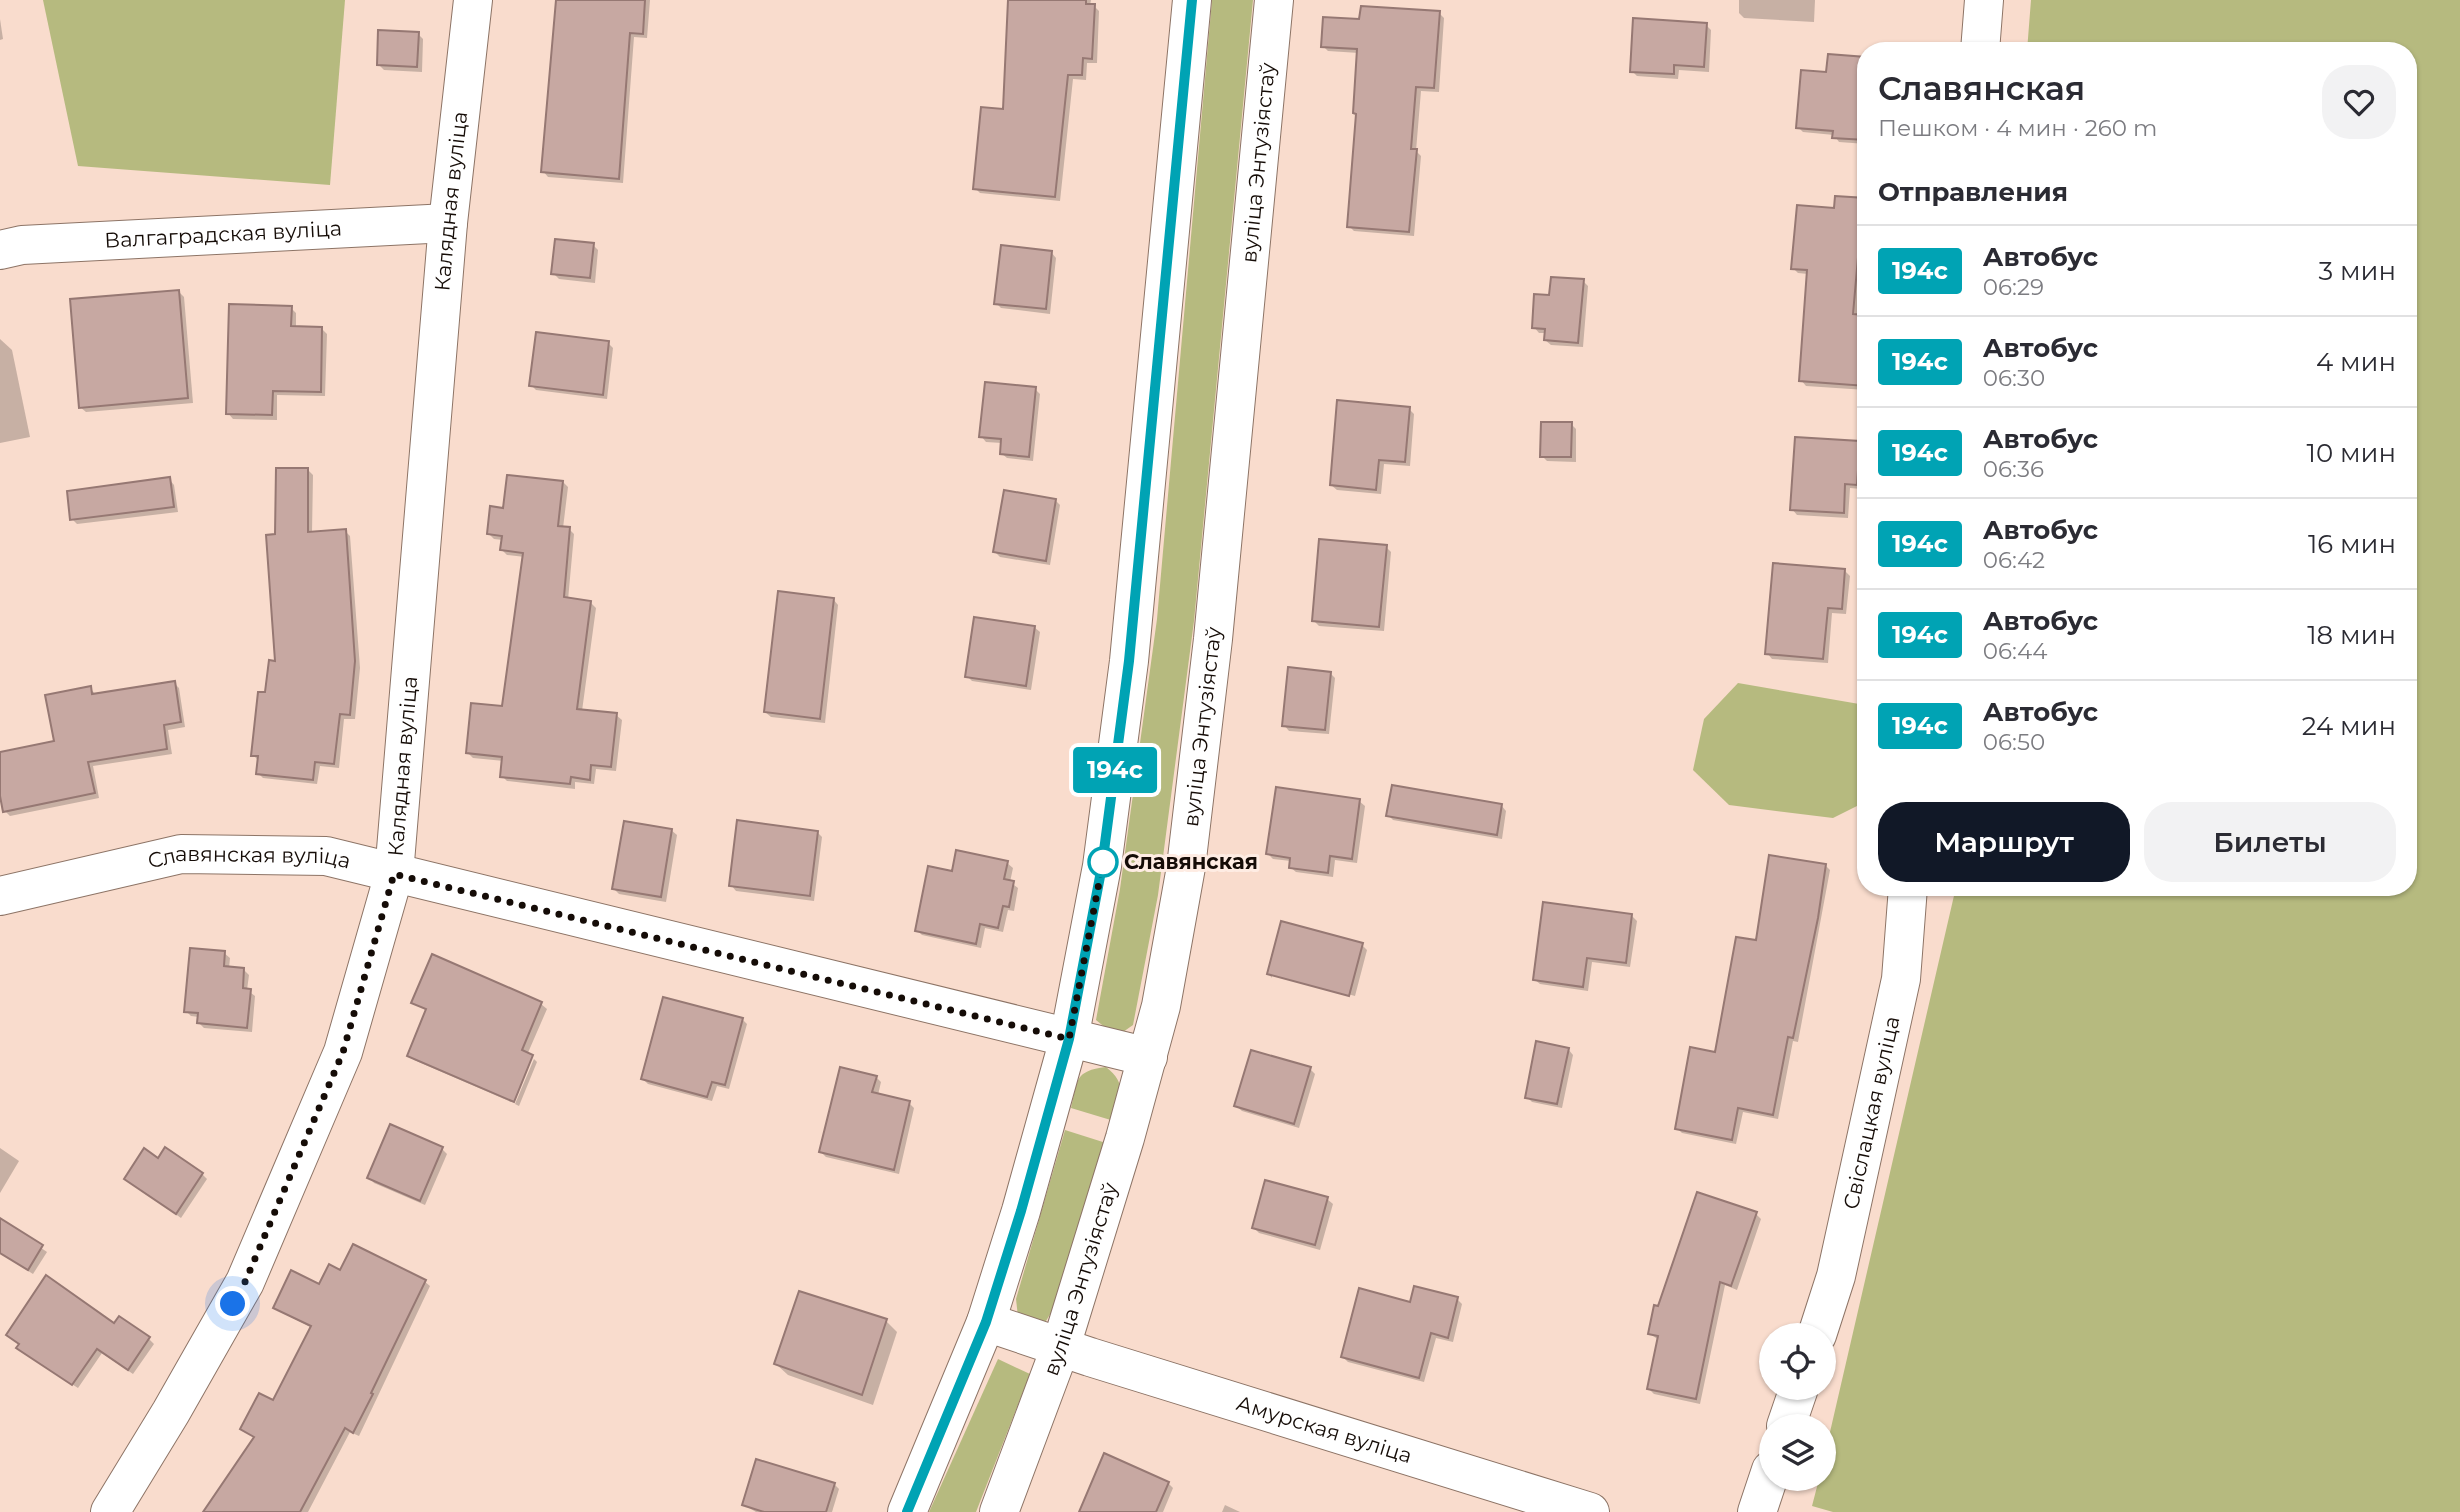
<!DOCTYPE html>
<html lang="ru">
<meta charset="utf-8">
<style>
:root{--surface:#fff;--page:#f2f2f3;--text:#2b2b33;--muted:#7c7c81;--line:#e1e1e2;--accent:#111827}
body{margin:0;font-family:Montserrat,sans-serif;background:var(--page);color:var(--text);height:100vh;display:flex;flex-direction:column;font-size:26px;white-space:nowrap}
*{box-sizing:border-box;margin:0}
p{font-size:23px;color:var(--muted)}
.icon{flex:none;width:38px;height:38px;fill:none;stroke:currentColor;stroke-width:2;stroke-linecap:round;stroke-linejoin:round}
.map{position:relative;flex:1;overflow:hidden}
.side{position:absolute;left:1857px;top:42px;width:560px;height:854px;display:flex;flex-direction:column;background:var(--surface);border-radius:28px;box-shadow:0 2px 5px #0004}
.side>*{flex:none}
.badge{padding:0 14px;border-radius:5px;font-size:24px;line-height:46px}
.tools{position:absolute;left:1759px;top:1323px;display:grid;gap:14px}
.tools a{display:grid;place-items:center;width:77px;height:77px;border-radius:50%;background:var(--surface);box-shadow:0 2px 5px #0004;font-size:35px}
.you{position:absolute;width:35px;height:35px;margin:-18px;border:5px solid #fff;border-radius:50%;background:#1a73e8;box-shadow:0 0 0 10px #1a73e833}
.map>.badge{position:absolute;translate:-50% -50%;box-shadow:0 0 0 4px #fff}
h2{padding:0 21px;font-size:26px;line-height:63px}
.round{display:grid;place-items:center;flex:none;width:74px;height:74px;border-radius:28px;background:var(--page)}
.head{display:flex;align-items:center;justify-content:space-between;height:119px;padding:0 21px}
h1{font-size:33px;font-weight:600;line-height:52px}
.button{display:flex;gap:14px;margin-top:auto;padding:14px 21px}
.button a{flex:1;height:80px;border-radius:28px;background:var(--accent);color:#fff;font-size:28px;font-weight:600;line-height:80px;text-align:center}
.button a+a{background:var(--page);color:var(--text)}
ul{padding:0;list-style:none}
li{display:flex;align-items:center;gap:21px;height:91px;padding:0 21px;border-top:2px solid var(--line)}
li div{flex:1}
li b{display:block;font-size:26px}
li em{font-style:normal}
li .badge{min-width:77px;font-weight:700;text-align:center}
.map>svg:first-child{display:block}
</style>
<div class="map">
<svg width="2460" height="1512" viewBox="0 0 2460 1512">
<rect width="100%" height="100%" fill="#f9dccd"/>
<!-- green -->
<g fill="#b6ba7f">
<path d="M 43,0 L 345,0 L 330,185 L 78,166 Z"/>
<path d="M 1212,0 L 1253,0 L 1194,621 L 1158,895 L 1133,1025 L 1123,1032 L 1107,1029 L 1096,1020 L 1120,889 L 1157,619 Z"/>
<path d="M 2031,0 L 2460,0 L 2460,1512 L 1833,1512 L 1812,1506 L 1819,1479 L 1824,1479 L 1824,1458 L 1956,887 L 2408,887 L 2408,51 L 2027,51 Z"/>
<path d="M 1738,683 L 1865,705 L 1865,802 L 1833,818 L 1729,805 L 1693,770 L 1704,719 Z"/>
<path d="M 1106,1067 C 1128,1084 1120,1097 1114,1121 L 1071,1108 C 1078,1080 1074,1071 1106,1067 Z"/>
<path d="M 1065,1130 L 1106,1143 L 1055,1306 L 1043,1326 L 1018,1317 L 1016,1299 Z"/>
<path d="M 998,1359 L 1030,1374 L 976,1512 L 929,1512 Z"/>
</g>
<!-- shadow -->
<g fill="#0003">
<path d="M 558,0 L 650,0 L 647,38 L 634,37 L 623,183 L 548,177 L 543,171 Z"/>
<path d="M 1009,0 L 1091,0 L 1090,6 L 1094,6 L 1099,11 L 1097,63 L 1087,63 L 1086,80 L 1073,79 L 1060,201 L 980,193 L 975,188 L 1004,111 Z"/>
<path d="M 1739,0 L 1815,0 L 1814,22 L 1744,18 L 1739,13 Z"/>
<path d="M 1439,13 L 1444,18 L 1439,92 L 1421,91 L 1416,151 L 1421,156 L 1414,236 L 1354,231 L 1349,226 L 1358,116 L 1359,53 L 1328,51 L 1323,46 Z"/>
<path d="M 0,19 L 3,39 L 0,40 Z"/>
<path d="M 1706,25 L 1711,30 L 1709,72 L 1679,70 L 1678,79 L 1637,76 L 1632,71 Z"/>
<path d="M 418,34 L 423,39 L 422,72 L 384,70 L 379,65 Z"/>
<path d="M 1866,59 L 1866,144 L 1839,142 L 1834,135 L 1803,132 L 1798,127 L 1828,74 Z"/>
<path d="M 1866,200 L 1866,250 L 1858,321 L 1866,322 L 1866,390 L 1806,386 L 1801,380 L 1808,274 L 1798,273 L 1793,268 L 1835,210 Z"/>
<path d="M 593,245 L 598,250 L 595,283 L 559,279 L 553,273 Z"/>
<path d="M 1051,252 L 1056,258 L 1050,314 L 1001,308 L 996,303 Z"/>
<path d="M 1583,281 L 1588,286 L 1583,347 L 1551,345 L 1545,340 L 1546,333 L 1539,333 L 1534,327 L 1551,297 Z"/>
<path d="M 179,292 L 184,297 L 193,403 L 86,412 L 80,407 Z"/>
<path d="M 291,308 L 296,313 L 296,328 L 322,329 L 327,334 L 325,396 L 277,395 L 277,420 L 233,419 L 228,413 Z"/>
<path d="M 0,339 L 12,350 L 30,437 L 0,443 Z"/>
<path d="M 608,343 L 613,348 L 607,399 L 536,390 L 531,385 Z"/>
<path d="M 1035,389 L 1040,394 L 1033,461 L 1007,458 L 1001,453 L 1002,443 L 986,442 L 981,436 Z"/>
<path d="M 1409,409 L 1414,414 L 1410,466 L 1384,464 L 1381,494 L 1337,490 L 1331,485 Z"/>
<path d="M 1571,424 L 1576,429 L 1576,462 L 1547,461 L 1542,456 Z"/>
<path d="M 1859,443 L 1864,448 L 1862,489 L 1850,488 L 1848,518 L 1797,515 L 1792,509 Z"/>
<path d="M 308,470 L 313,475 L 312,533 L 345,531 L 350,536 L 360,668 L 355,719 L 344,719 L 339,768 L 320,766 L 317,784 L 263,778 L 258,773 L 259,761 L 253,755 L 267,694 L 277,663 L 277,536 Z"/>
<path d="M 169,479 L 174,485 L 178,512 L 77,524 L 72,519 Z"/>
<path d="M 563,482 L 568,487 L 563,528 L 569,529 L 574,534 L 568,600 L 591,603 L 596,608 L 582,711 L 616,715 L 622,720 L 616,771 L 596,769 L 594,784 L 575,782 L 575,789 L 507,781 L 502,776 L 504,761 L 473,758 L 468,753 L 503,708 L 525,557 L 507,555 L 502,550 L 503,540 L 494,539 L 489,534 L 505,510 Z"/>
<path d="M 1055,500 L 1060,505 L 1050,565 L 1000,557 L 995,552 Z"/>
<path d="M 1386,547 L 1391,552 L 1384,631 L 1319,626 L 1314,621 Z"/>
<path d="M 1845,571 L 1850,576 L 1846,614 L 1832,613 L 1828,663 L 1772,659 L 1767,653 Z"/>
<path d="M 833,599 L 838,605 L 825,723 L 771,717 L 765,712 Z"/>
<path d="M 1034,627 L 1040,632 L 1031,690 L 972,681 L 967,676 Z"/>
<path d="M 1330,673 L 1335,678 L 1329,734 L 1289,731 L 1284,725 Z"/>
<path d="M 174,683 L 179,688 L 185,727 L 168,730 L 172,754 L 93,766 L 99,798 L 10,816 L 5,811 L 0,787 L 0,754 L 56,743 L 90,688 L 96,695 Z"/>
<path d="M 1359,801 L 1365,806 L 1357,863 L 1335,860 L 1333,877 L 1296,872 L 1290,867 L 1291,861 L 1273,859 L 1268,854 Z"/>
<path d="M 1501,805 L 1506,811 L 1502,839 L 1393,820 L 1388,815 Z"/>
<path d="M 671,830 L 677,835 L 666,902 L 619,894 L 614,889 Z"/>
<path d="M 817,832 L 822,837 L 814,901 L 736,891 L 731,885 Z"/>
<path d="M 1007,863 L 1013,868 L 1010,882 L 1018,888 L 1014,911 L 1008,910 L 1003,932 L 985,928 L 981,948 L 922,935 L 917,930 L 953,873 Z"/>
<path d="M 1825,865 L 1830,870 L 1798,1042 L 1793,1041 L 1778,1119 L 1743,1112 L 1736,1144 L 1682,1133 L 1677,1128 L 1716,1054 Z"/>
<path d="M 1631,915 L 1637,921 L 1630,967 L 1592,962 L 1588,991 L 1540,984 L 1534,979 Z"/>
<path d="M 1362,945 L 1367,950 L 1355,996 L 1272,974 L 1272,978 L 1269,974 Z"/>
<path d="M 224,953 L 230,958 L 229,968 L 244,970 L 249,975 L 247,990 L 255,996 L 252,1032 L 204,1028 L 199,1023 L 199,1017 L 191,1016 L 186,1011 Z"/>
<path d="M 433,956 L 541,1004 L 547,1009 L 527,1055 L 531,1057 L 511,1102 L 414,1060 L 409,1055 L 427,1011 L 413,1002 Z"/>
<path d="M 742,1019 L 747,1024 L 729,1089 L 717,1086 L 712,1101 L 648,1084 L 643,1079 Z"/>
<path d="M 1568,1049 L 1573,1055 L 1562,1108 L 1532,1102 L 1527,1097 Z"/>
<path d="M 534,1059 L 537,1062 L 519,1106 L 515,1104 Z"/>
<path d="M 1310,1069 L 1315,1074 L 1299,1128 L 1242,1111 L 1236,1106 Z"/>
<path d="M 876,1077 L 881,1082 L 878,1095 L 909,1103 L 914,1108 L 899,1174 L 826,1157 L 821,1152 Z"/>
<path d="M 0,1148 L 19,1161 L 0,1193 Z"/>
<path d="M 442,1149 L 447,1154 L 425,1205 L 374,1183 L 369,1177 Z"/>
<path d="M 202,1174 L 207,1179 L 181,1218 L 126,1179 Z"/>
<path d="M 1327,1199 L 1333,1204 L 1320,1250 L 1259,1233 L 1254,1228 Z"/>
<path d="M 1756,1214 L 1761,1219 L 1737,1290 L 1725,1285 L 1700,1404 L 1654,1394 L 1649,1389 L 1659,1340 L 1650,1334 L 1660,1308 Z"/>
<path d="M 0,1220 L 47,1252 L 33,1274 L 0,1253 Z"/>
<path d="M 341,1272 L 424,1281 L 430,1286 L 359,1436 L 350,1432 L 308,1512 L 205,1512 L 255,1438 L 242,1428 L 274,1402 L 312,1328 L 281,1312 L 276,1307 L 320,1286 Z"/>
<path d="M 1457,1299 L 1462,1304 L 1453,1342 L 1436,1338 L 1424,1382 L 1348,1362 L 1343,1357 L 1411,1304 Z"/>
<path d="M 886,1321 L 897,1332 L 873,1405 L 788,1375 L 776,1364 Z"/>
<path d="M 115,1325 L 149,1339 L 154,1344 L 133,1374 L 102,1353 L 78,1388 L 23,1353 Z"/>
<path d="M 1168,1483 L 1173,1488 L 1163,1512 L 1080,1512 Z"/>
<path d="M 834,1484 L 839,1489 L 832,1512 L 756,1512 L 744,1505 Z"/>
<path d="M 1225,1505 L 1240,1512 L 1222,1512 Z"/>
</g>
<!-- building -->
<g fill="#c7a8a2" stroke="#967873" stroke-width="2">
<path d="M 556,0 L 645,0 L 643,34 L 630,33 L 619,179 L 541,172 Z"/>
<path d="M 1008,0 L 1086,0 L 1086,4 L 1095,4 L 1092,59 L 1083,58 L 1082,75 L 1068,75 L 1055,197 L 973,189 L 981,107 L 1003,109 Z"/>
<path d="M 1361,6 L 1440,11 L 1434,88 L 1416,87 L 1411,149 L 1417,149 L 1409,232 L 1347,227 L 1356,114 L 1353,113 L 1357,49 L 1321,47 L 1323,17 L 1359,19 Z"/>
<path d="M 1633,18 L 1707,23 L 1704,67 L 1674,65 L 1674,74 L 1630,72 Z"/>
<path d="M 378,30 L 419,32 L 417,67 L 377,65 Z"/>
<path d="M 1828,54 L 1866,57 L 1866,140 L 1832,138 L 1833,131 L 1796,128 L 1801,70 L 1826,72 Z"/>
<path d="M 1835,196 L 1866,198 L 1866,247 L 1859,246 L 1853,314 L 1866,315 L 1866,386 L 1799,381 L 1807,270 L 1791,269 L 1797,205 L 1834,208 Z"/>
<path d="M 555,239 L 594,243 L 590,278 L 551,274 Z"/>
<path d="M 1001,245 L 1052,251 L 1046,309 L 994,304 Z"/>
<path d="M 1551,277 L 1584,279 L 1578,343 L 1544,340 L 1545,329 L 1532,328 L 1534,294 L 1549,295 Z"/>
<path d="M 179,290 L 188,398 L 79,408 L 70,299 Z"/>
<path d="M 229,304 L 292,306 L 291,326 L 322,327 L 321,392 L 273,391 L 272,415 L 226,414 Z"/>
<path d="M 536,332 L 609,341 L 603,395 L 529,386 Z"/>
<path d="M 985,382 L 1036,387 L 1029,457 L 1000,454 L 1001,439 L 979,437 Z"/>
<path d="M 1337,400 L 1410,407 L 1405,462 L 1379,460 L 1376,490 L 1330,485 Z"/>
<path d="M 1541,422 L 1572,422 L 1571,457 L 1540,457 Z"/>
<path d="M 1795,437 L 1860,441 L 1857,485 L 1845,484 L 1844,513 L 1790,510 Z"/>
<path d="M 276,468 L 308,468 L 308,532 L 346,529 L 355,661 L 350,715 L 340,714 L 334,764 L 315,762 L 313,780 L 256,774 L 258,756 L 251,756 L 258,692 L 265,692 L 269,660 L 275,661 L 266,535 L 275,534 Z"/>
<path d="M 507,475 L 563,481 L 558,526 L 570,527 L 564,597 L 591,601 L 577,709 L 617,713 L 611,767 L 591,765 L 590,780 L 571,777 L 570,784 L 500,777 L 502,757 L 466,753 L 471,703 L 502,706 L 523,553 L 500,550 L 502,536 L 487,534 L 490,506 L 503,508 Z"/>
<path d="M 170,477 L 174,507 L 70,520 L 67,491 Z"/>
<path d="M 1004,490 L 1056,499 L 1046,561 L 993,552 Z"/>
<path d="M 1319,539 L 1387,545 L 1379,627 L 1312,621 Z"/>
<path d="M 1773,563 L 1845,569 L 1842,609 L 1828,608 L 1823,659 L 1765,654 Z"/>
<path d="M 778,591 L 834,598 L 820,719 L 764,712 Z"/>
<path d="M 974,617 L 1035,626 L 1026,686 L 965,677 Z"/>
<path d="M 1288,667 L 1331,672 L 1325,730 L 1282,726 Z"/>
<path d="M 175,681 L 181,722 L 164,725 L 167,749 L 88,762 L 95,793 L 3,812 L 0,796 L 0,752 L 54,741 L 45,695 L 91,686 L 92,694 Z"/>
<path d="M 1392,785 L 1502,804 L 1497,835 L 1386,816 Z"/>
<path d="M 1276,787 L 1360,799 L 1352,859 L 1330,856 L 1328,873 L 1289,868 L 1290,858 L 1266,854 Z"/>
<path d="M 737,820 L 818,831 L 810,896 L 729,886 Z"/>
<path d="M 624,821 L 672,829 L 661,897 L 612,889 Z"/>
<path d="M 956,850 L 1008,861 L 1004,879 L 1014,881 L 1009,907 L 1003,906 L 998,928 L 980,924 L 976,944 L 915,931 L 928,866 L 952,871 Z"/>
<path d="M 1769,855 L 1826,864 L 1818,918 L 1793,1038 L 1788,1037 L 1773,1115 L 1738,1108 L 1732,1140 L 1675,1129 L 1690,1047 L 1715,1052 L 1736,937 L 1756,940 Z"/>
<path d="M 1543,902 L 1632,914 L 1626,963 L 1587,958 L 1583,987 L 1533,980 Z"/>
<path d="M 1281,921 L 1363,943 L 1349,996 L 1267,974 Z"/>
<path d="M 190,948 L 225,951 L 224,966 L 244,968 L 243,988 L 251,989 L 247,1028 L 197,1023 L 198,1013 L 184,1012 Z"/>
<path d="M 432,954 L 542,1002 L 522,1050 L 533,1055 L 514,1102 L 407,1056 L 426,1009 L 411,1003 Z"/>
<path d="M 663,997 L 743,1018 L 725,1085 L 712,1082 L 707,1097 L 641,1079 Z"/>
<path d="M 1536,1041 L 1569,1048 L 1557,1104 L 1525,1098 Z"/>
<path d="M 1251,1050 L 1311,1067 L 1294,1124 L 1234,1106 Z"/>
<path d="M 840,1067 L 877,1076 L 872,1092 L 910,1101 L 894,1170 L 819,1152 Z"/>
<path d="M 390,1124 L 443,1147 L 420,1201 L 367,1178 Z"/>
<path d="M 165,1147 L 203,1173 L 176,1214 L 124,1179 L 144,1148 L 158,1158 Z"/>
<path d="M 1265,1180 L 1328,1197 L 1315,1245 L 1252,1228 Z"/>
<path d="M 1697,1192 L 1757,1212 L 1731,1286 L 1720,1282 L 1696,1399 L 1647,1389 L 1658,1336 L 1648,1334 L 1654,1305 L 1658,1306 Z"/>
<path d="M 0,1218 L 43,1245 L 28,1270 L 0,1253 Z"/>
<path d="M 353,1244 L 426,1280 L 371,1393 L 373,1394 L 353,1433 L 345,1428 L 300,1512 L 203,1512 L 254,1437 L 240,1429 L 259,1393 L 273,1400 L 311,1326 L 273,1308 L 291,1270 L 319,1284 L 329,1264 L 340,1270 Z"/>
<path d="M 46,1275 L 114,1323 L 119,1316 L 150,1337 L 128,1370 L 97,1349 L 72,1385 L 16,1348 L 19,1344 L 6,1335 Z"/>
<path d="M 1414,1286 L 1458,1297 L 1448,1338 L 1431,1333 L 1419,1378 L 1341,1357 L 1359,1288 L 1410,1302 Z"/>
<path d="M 799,1291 L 887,1319 L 862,1395 L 774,1364 Z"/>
<path d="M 1104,1453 L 1169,1482 L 1156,1512 L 1079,1512 Z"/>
<path d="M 756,1459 L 835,1483 L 826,1512 L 764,1512 L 742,1505 Z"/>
</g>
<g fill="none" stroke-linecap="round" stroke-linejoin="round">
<defs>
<g id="minor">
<path d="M 1980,51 L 1984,0"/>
<path id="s1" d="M 0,250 L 22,245 L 448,223"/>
<path id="s2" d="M 0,896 L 181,854 L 326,856 L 1148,1057"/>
<path id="s3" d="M 986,1322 L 1090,1357 L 1590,1512"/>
<path id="s4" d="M 1817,1335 L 1836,1276 L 1901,979 L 1908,887"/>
<path d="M 1786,1426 L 1799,1388"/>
<path id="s5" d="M 110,1512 L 171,1412 L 245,1282 L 343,1052 L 394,874 L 448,223 L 473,0"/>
<path d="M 907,1512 L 986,1322 L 1021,1211 L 1069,1039 L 1102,866 L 1129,661 L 1192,0"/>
<path id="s6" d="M 999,1512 L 1061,1346 L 1125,1138 L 1161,1006 L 1186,867 L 1213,639 L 1274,0"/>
<path d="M 1757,1512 L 1771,1470"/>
</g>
</defs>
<!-- minor casing -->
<use href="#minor" stroke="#8d7466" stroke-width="40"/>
<!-- minor -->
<use href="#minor" stroke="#fff" stroke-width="38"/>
</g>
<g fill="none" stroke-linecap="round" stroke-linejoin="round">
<defs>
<path id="line" d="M 907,1512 L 986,1322 L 1021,1211 L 1069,1039 L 1102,866 L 1129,661 L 1192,0"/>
</defs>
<!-- line casing -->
<use href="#line" stroke="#fff" stroke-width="16"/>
<!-- line -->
<use href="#line" stroke="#00a3b4" stroke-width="10"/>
<!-- walk -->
<path stroke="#150c07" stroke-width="7" stroke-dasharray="0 12.6" d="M 233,1304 L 245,1282 L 343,1052 L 394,874 L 1069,1039 L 1103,862"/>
</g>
<!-- markers -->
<circle fill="#fff" stroke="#00a3b4" stroke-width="3.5" cx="1103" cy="862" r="14"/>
<g text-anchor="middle" stroke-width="6" stroke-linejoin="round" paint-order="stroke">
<!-- street labels -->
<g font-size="21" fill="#150c07" stroke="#feece3">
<text dy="7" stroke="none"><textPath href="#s6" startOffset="1381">вуліца Энтузіястаў</textPath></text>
<text dy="7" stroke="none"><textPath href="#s5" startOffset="1377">Калядная вуліца</textPath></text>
<text dy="7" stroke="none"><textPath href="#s1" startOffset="224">Валгаградская вуліца</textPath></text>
<text dy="7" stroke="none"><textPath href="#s6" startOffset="814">вуліца Энтузіястаў</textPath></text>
<text dy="7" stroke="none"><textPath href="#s5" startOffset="810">Калядная вуліца</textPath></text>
<text dy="7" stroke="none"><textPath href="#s2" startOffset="254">Славянская вуліца</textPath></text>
<text dy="7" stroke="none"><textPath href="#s4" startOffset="229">Свіслацкая вуліца</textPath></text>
<text dy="7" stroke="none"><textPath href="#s6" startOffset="247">вуліца Энтузіястаў</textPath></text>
<text dy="7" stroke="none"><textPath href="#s3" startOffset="355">Амурская вуліца</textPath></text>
</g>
<!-- stop labels -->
<g font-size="21" font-weight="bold" fill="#150c07" stroke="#feece3" text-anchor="start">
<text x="1124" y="869">Славянская</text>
</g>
</g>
</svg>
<div class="tools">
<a><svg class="icon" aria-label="locate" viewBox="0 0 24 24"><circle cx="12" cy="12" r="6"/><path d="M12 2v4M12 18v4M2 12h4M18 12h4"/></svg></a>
<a><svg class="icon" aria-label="layers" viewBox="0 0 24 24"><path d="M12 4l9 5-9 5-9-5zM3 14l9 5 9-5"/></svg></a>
</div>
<div class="you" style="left:233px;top:1304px"></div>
<b class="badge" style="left:1115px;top:770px;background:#00a3b4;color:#fff">194с</b>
<section class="side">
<div class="head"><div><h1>Славянская</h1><p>Пешком · 4 мин · 260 m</p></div><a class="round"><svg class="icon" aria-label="heart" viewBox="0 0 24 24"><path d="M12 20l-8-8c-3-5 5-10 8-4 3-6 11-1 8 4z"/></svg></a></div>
<h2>Отправления</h2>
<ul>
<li><span class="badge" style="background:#00a3b4;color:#fff">194с</span><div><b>Автобус</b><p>06:29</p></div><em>3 мин</em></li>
<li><span class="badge" style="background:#00a3b4;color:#fff">194с</span><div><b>Автобус</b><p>06:30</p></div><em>4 мин</em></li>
<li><span class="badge" style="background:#00a3b4;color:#fff">194с</span><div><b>Автобус</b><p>06:36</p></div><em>10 мин</em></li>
<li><span class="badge" style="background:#00a3b4;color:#fff">194с</span><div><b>Автобус</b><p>06:42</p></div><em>16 мин</em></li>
<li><span class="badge" style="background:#00a3b4;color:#fff">194с</span><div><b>Автобус</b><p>06:44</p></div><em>18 мин</em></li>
<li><span class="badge" style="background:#00a3b4;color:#fff">194с</span><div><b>Автобус</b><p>06:50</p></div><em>24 мин</em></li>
</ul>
<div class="button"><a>Маршрут</a><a>Билеты</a></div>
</section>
</div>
